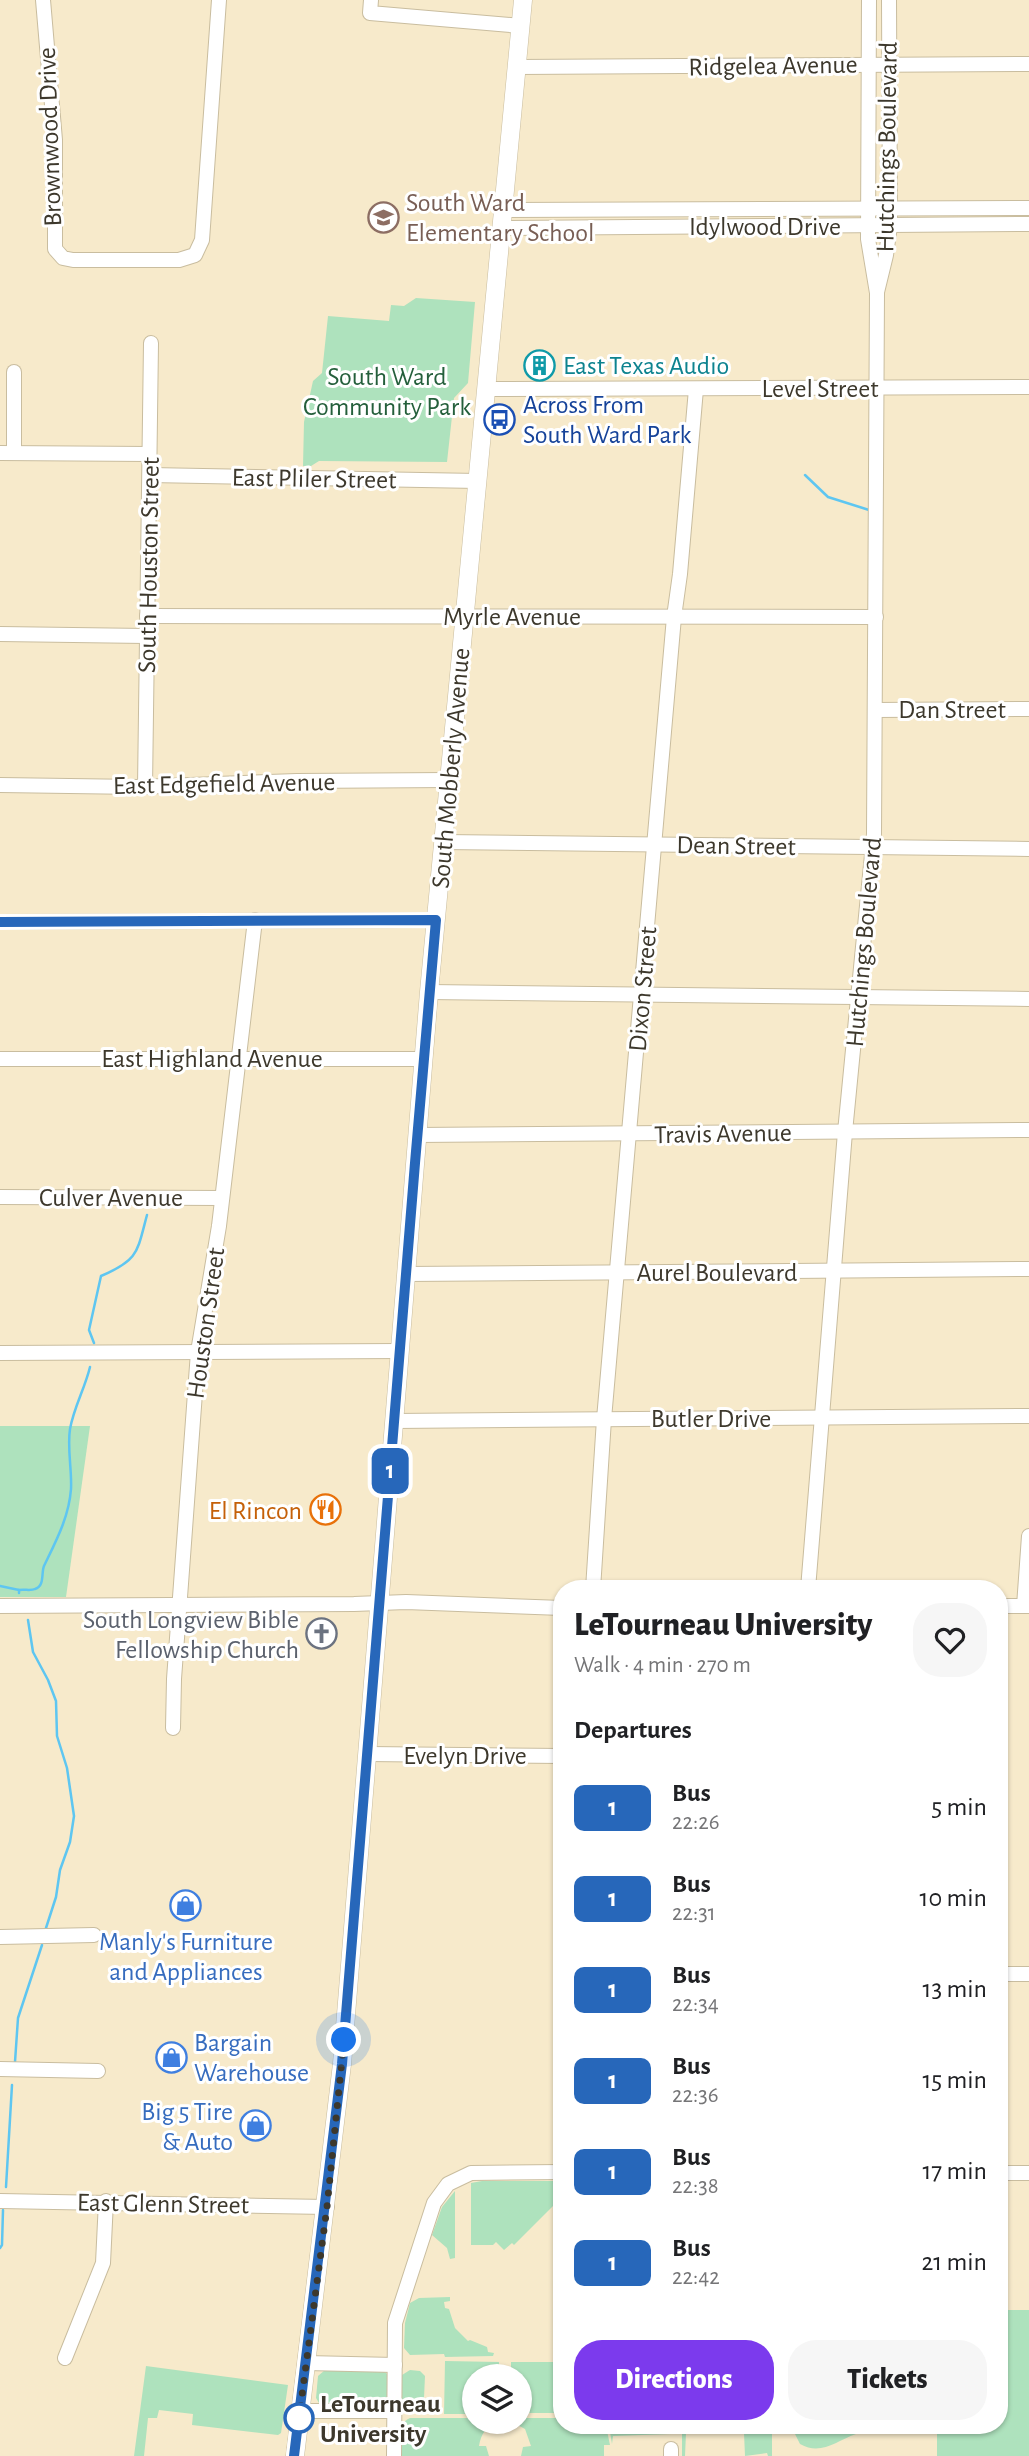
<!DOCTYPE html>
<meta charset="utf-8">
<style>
:root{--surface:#fff;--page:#f6f6f6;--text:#202124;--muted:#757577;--accent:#7c3aed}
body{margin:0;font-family:"Alegreya Sans",sans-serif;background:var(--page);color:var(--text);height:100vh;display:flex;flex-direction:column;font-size:26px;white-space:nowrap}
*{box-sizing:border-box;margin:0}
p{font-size:23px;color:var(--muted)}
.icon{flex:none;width:38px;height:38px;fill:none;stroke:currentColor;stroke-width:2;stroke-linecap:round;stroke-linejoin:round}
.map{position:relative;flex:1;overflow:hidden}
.drawer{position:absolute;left:553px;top:1580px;width:455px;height:854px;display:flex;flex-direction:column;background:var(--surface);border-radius:28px;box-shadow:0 2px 5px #0004}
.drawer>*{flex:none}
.badge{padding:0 14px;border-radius:10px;font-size:24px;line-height:46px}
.fabs{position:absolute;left:462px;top:2364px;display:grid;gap:14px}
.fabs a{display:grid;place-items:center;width:70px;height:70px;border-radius:50%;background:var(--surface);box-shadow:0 2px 5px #0004;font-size:35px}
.you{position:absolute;width:35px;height:35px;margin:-18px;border:5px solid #fff;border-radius:50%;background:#1a73e8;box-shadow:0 0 0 10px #1a73e833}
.map>.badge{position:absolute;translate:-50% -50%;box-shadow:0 0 0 4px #fff}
h2{padding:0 21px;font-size:26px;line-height:63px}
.round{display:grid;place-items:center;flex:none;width:74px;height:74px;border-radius:28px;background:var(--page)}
.headline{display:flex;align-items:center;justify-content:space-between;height:119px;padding:0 21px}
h1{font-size:33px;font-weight:800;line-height:52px}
.button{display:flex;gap:14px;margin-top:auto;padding:14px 21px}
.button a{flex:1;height:80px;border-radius:28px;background:var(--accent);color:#fff;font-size:28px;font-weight:800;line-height:80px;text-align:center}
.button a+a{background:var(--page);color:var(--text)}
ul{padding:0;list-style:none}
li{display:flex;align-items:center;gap:21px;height:91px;padding:0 21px}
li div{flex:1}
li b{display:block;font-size:26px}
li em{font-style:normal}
li .badge{min-width:77px;font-weight:700;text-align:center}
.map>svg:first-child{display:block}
</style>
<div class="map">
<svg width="1029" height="2456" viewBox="0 0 1029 2456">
<rect width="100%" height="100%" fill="#f7eacb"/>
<!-- green -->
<g fill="#aee2bd">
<path d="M 416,298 L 475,302 L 468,383 L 454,398 L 447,462 L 319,461 L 311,466 L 303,466 L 304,422 L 313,381 L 322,373 L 328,316 L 389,321 L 391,305 L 404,306 Z"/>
<path d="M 0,1426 L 90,1426 L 66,1597 L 0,1597 Z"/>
<path d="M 482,2181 L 562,2181 L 562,2197 L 514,2245 L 512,2243 L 504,2250 L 496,2242 L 493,2245 L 471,2245 L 471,2183 Z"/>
<path d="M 455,2191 L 455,2258 L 450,2259 L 447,2248 L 432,2235 L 442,2207 Z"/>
<path d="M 450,2297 L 450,2301 L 444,2302 L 445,2308 L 449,2309 L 455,2328 L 468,2341 L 470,2340 L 487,2347 L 488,2352 L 494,2353 L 493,2356 L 445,2357 L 444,2354 L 410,2355 L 404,2348 L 405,2323 L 410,2303 L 419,2298 Z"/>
<path d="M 999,2310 L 1029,2310 L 1029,2456 L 937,2456 L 937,2426 L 999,2426 Z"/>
<path d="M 445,2361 L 499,2362 L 499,2376 L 474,2376 L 474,2414 L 444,2414 Z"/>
<path d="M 511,2362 L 562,2362 L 562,2413 L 520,2413 L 520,2376 L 511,2376 Z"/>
<path d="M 146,2366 L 288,2385 L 281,2433 L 278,2435 L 192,2425 L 193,2414 L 159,2410 L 157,2418 L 148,2418 L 144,2456 L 134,2456 Z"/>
<path d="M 325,2370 L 383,2370 L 388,2375 L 387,2400 L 379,2405 L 319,2403 L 316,2398 L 318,2376 Z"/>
<path d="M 410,2370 L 420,2371 L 425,2376 L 424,2398 L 417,2405 L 406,2404 L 401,2398 L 402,2375 Z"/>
<path d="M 410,2418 L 474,2418 L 474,2422 L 498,2422 C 486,2426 481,2434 479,2446 L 486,2446 L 489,2456 L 400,2456 C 400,2442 396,2424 410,2418 Z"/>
<path d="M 520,2418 L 562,2418 L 562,2426 L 606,2426 L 610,2445 L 604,2445 L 604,2456 L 521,2456 L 523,2447 L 531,2446 L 525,2429 L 512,2422 L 520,2422 Z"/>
<path d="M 609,2426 L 672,2426 L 671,2434 L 613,2436 L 612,2444 Z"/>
<path d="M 682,2426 L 772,2426 L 772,2456 L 768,2456 L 767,2453 L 745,2456 L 744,2433 L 686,2433 L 685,2456 L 682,2456 Z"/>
<path d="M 796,2426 L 882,2426 C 874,2430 864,2431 856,2434 C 836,2441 821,2456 800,2444 L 795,2434 Z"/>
</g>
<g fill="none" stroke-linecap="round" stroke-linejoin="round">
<!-- stream -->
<g stroke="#5ec6f1" stroke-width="2.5">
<path d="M 805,475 L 828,497 L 869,510"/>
<path d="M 94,1343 L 89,1330 L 101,1276 C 139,1260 137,1252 147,1215"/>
<path d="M 0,1586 L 19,1590 L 19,1593"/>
<path d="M 19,1590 C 24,1589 31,1591 35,1589 C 45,1586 41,1573 44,1566 C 56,1541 69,1517 71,1489 C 72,1469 67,1448 70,1429 C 74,1407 85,1388 90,1367"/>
<path d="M 28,1620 L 33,1652 L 48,1680 L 56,1701 L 57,1736 L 67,1768 L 74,1816 L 70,1842 L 60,1870 L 56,1897 L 46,1928"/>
<path d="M 15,2062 L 18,2018 L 42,1945"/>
<path d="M 6,2187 L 12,2085"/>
<path d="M 0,2248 L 2,2245 L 3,2210"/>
</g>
<defs>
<g id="minor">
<path d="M 43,0 L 55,140 L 55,249 L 63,258 L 73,260 L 179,260 L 195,255 L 202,240 L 219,0"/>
<path d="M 371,0 L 370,13 L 521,26"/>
<path d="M 517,67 L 1029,64"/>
<path d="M 503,210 L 1029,208"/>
<path d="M 502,228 L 1029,224"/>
<path d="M 877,292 L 886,255 L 890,226 L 889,0"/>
<path d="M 14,372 L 14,453"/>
<path d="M 486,389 L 1029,387"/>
<path d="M 0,453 L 149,454"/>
<path d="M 150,475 L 478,481"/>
<path d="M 147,616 L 876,617"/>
<path d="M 0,634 L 146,636"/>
<path d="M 876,710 L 1029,709"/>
<path d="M 0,785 L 138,787 L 297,781 L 449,780"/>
<path d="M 145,787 L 151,343"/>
<path d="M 443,842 L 1029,849"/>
<path d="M 0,922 L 436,920"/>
<path d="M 429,992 L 1029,999"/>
<path d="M 0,1059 L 424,1059"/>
<path d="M 417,1135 L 1029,1130"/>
<path d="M 0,1197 L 222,1198"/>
<path d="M 406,1274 L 1029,1269"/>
<path d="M 0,1353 L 400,1351"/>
<path d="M 394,1421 L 1029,1416"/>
<path d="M 593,1589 L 604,1419 L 674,617 L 680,574 L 696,389"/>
<path d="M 808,1589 L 845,1132 L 874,834 L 877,293 L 868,239 L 869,0"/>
<path d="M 0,1606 L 354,1604 L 406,1602 L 562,1608"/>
<path d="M 999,1606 L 1029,1606"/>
<path d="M 1024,1606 L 1029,1536"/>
<path d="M 173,1728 L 174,1679 L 198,1352 L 219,1226 L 255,920"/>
<path d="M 368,1754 L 562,1756"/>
<path d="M 0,1937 L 94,1935"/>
<path d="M 999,1974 L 1029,1974"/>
<path d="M 0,2069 L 98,2071"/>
<path d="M 999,2173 L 1029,2173"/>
<path d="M 0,2201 L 327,2207"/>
<path d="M 65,2358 L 103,2263 L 106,2201"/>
<path d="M 306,2363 L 395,2365"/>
<path d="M 300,2411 L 394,2411"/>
<path d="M 671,2449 L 671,2456"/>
<path d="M 394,2456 L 395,2323 L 434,2203 L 448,2184 L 471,2173 L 562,2172"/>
</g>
<path id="major" d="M 295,2456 L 342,2064 L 429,992 L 523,0"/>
</defs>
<!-- minor casing -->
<use href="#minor" stroke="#c9bd9f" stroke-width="16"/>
<!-- major casing -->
<use href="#major" stroke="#c9bd9f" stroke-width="19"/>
<!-- minor -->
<use href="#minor" stroke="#fff" stroke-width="14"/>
<!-- major -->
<use href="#major" stroke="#fff" stroke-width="18"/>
</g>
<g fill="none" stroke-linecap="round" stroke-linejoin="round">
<defs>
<path id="line" d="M 0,922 L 436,920 L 415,1163 L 342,2064 L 294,2456"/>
</defs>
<!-- line casing -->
<use href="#line" stroke="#fff" stroke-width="16"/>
<!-- line -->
<use href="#line" stroke="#2767ba" stroke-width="10"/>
<!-- walk -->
<path stroke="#3d382c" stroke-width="7" stroke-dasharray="0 12.6" d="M 299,2418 L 327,2207 L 344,2040"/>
</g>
<!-- icons -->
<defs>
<symbol id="school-ring" viewBox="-11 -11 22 22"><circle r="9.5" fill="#fff" stroke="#8d6e63" stroke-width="1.5"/><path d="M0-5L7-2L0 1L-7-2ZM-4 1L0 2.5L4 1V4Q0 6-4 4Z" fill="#8d6e63"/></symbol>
<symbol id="building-ring" viewBox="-11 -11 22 22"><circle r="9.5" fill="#fff" stroke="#0f9aa8" stroke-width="1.5"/><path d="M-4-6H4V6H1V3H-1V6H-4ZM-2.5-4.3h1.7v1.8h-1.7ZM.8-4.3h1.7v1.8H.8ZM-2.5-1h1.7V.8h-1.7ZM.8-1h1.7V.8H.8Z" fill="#0f9aa8"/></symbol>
<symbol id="bus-ring" viewBox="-11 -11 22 22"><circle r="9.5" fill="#fff" stroke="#1a4fb4" stroke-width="1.5"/><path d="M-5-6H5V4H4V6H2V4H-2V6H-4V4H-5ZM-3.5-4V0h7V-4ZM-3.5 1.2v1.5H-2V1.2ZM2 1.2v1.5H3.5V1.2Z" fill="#1a4fb4"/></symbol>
<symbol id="restaurant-ring" viewBox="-11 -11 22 22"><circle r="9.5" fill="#fff" stroke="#e8710a" stroke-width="1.5"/><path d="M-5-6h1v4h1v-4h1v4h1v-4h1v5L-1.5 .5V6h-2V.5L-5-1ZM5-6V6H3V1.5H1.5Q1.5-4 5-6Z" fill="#e8710a"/></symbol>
<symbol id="church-ring" viewBox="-11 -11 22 22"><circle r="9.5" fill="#fff" stroke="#6b7280" stroke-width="1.5"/><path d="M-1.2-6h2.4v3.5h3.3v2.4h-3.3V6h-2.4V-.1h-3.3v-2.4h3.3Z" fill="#6b7280"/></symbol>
<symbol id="shop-ring" viewBox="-11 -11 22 22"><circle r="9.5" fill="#fff" stroke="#3f7fe0" stroke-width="1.5"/><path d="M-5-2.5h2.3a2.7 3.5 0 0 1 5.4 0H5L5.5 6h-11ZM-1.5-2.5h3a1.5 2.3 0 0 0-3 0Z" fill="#3f7fe0"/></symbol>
</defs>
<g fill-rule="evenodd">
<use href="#school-ring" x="366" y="200" width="35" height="35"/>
<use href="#building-ring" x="522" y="348" width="35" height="35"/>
<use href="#bus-ring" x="482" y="402" width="35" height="35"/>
<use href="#restaurant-ring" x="308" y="1492" width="35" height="35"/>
<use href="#church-ring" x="304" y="1616" width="35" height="35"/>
<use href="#shop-ring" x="168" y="1888" width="35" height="35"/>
<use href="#shop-ring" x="154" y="2040" width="35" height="35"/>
<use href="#shop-ring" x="238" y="2108" width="35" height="35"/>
</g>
<!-- markers -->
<circle fill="#fff" stroke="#2767ba" stroke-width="3.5" cx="299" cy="2418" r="14"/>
<g text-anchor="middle" stroke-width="6" stroke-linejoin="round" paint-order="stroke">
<!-- street labels -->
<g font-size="26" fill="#3d382c" stroke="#fff">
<text transform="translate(773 65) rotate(-1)" y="9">Ridgelea Avenue</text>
<text transform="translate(49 137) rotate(-92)" y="9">Brownwood Drive</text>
<text transform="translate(886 147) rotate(-89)" y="9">Hutchings Boulevard</text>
<text x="765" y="235">Idylwood Drive</text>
<text x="820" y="397">Level Street</text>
<text transform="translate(314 478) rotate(1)" y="9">East Pliler Street</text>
<text transform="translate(148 565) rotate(-89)" y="9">South Houston Street</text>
<text x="512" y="625">Myrle Avenue</text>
<text x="952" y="718">Dan Street</text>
<text transform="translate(450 768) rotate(-85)" y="9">South Mobberly Avenue</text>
<text transform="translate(224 783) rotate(-1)" y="9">East Edgefield Avenue</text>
<text transform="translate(736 845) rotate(1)" y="9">Dean Street</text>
<text transform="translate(863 942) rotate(-85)" y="9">Hutchings Boulevard</text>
<text transform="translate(642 989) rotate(-85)" y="9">Dixon Street</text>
<text x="212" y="1067">East Highland Avenue</text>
<text transform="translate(723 1133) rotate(-1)" y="9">Travis Avenue</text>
<text x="111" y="1206">Culver Avenue</text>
<text x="717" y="1281">Aurel Boulevard</text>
<text transform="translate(205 1323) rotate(-82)" y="9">Houston Street</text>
<text x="711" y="1427">Butler Drive</text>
<text x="465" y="1764">Evelyn Drive</text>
<text transform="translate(163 2203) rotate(1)" y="9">East Glenn Street</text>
</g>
<!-- education labels -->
<g font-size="26" fill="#785e54" stroke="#fff" text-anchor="start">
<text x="406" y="211">South Ward<tspan x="406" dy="30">Elementary School</tspan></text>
</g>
<!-- culture labels -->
<g font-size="26" fill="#0d838f" stroke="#fff" text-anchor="start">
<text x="563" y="374">East Texas Audio</text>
</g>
<!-- park labels -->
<g font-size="26" fill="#245f3b" stroke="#fff">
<text x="387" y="385">South Ward<tspan x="387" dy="30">Community Park</tspan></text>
</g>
<!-- transit labels -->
<g font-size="26" fill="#164399" stroke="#fff" text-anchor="start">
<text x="523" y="413">Across From<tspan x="523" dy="30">South Ward Park</tspan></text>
</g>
<!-- food labels -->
<g font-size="26" fill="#c56008" stroke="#fff" text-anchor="end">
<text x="302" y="1519">El Rincon</text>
</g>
<!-- worship labels -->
<g font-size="26" fill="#5b616d" stroke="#fff" text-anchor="end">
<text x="299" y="1628">South Longview Bible<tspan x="299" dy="30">Fellowship Church</tspan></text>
</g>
<!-- shop labels -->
<g font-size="26" fill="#366cbe" stroke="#fff">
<text x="186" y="1950">Manly's Furniture<tspan x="186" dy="30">and Appliances</tspan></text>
<text x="194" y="2051" text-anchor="start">Bargain<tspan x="194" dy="30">Warehouse</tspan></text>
<text x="233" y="2120" text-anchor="end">Big 5 Tire<tspan x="233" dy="30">&amp; Auto</tspan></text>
</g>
<!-- stop labels -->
<g font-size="26" font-weight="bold" fill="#3d382c" stroke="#fff" text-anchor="start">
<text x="320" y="2412">LeTourneau<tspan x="320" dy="30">University</tspan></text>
</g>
</g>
</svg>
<div class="fabs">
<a><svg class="icon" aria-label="layers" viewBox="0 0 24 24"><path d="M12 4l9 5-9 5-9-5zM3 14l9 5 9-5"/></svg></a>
</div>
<div class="you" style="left:344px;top:2040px"></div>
<b class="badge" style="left:390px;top:1471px;background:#2767ba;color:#fff">1</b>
<section class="drawer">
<div class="headline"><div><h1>LeTourneau University</h1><p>Walk · 4 min · 270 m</p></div><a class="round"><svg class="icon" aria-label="heart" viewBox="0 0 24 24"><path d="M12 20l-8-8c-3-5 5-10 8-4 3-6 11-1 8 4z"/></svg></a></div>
<h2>Departures</h2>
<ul>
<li><span class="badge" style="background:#2767ba;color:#fff">1</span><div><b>Bus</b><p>22:26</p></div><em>5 min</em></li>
<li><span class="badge" style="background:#2767ba;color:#fff">1</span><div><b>Bus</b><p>22:31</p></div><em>10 min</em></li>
<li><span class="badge" style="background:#2767ba;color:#fff">1</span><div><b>Bus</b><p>22:34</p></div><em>13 min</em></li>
<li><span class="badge" style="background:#2767ba;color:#fff">1</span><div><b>Bus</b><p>22:36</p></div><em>15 min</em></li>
<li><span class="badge" style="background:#2767ba;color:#fff">1</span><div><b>Bus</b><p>22:38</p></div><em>17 min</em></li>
<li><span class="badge" style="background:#2767ba;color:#fff">1</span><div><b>Bus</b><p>22:42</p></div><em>21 min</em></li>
</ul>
<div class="button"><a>Directions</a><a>Tickets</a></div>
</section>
</div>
